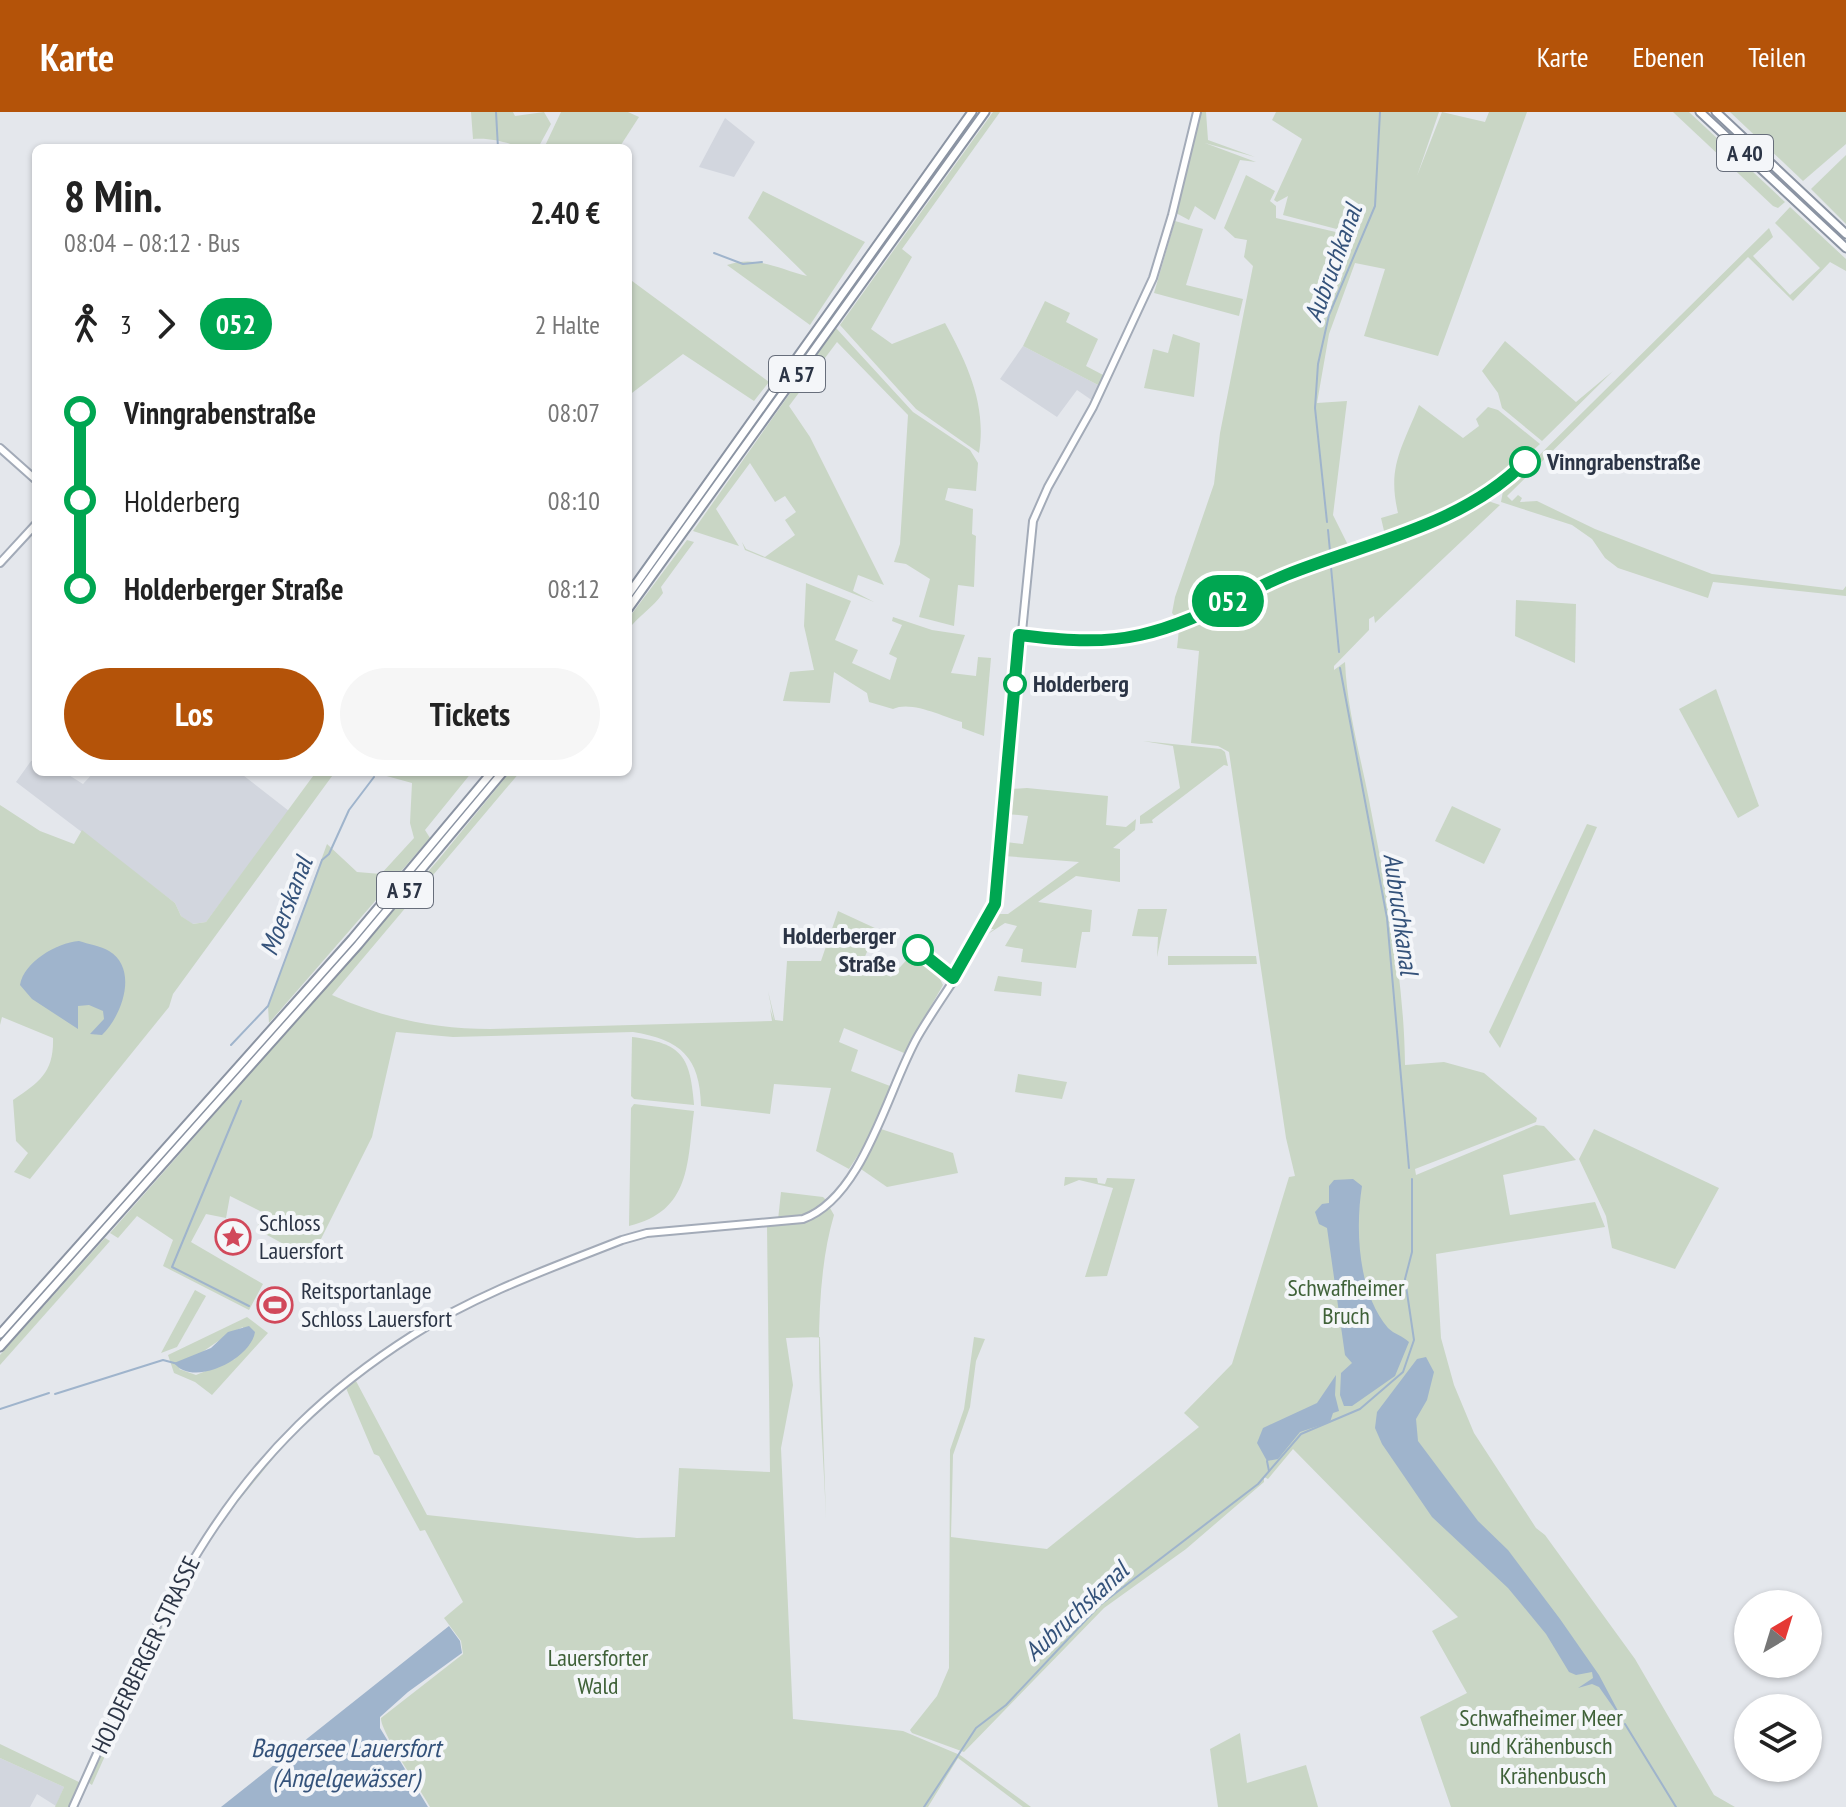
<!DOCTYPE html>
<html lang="de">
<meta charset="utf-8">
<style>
:root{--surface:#fff;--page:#f6f6f6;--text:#222;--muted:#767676;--accent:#b45309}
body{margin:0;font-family:"PT Sans Narrow",sans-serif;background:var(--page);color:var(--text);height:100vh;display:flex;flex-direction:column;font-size:30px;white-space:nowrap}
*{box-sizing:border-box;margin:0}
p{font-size:26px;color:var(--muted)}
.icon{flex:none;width:44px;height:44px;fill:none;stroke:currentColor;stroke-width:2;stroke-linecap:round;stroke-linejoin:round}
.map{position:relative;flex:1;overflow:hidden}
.drawer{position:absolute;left:32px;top:32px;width:600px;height:632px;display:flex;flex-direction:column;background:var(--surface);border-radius:12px;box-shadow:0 2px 6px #0004}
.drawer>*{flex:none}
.badge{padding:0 16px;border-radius:26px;font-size:28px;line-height:52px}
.needle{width:52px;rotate:38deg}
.tools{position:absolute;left:1734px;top:1478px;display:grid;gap:16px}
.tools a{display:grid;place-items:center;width:88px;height:88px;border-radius:50%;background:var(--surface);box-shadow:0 2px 6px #0004;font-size:40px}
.map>.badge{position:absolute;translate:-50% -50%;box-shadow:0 0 0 4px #fff}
.legs{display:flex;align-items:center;gap:12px;height:88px;padding:0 32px;font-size:26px}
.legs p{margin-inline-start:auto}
.headline{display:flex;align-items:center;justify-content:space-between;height:136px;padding:0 32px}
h1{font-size:44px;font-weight:800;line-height:60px}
.button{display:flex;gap:16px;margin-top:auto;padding:16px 32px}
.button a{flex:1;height:92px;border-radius:48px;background:var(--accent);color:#fff;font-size:32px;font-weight:800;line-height:92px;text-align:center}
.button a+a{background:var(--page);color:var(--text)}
ul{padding:0 32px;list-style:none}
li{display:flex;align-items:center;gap:28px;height:88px;font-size:30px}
li i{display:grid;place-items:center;width:12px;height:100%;margin:0 10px;background:currentColor}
li i::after{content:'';width:20px;height:20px;margin:-10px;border:6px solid;border-radius:50%;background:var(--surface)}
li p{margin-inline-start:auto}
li:first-child i{background:linear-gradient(#0000 50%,currentColor 0)}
li:last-child i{background:linear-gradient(currentColor 50%,#0000 0)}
header{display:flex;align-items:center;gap:48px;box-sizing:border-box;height:112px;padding:0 40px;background:var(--accent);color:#fff}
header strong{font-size:38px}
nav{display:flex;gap:44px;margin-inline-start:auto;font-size:28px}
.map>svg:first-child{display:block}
</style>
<header>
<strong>Karte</strong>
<nav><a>Karte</a><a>Ebenen</a><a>Teilen</a></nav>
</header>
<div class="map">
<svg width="1846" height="1695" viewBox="0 0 1846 1695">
<rect width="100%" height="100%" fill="#e4e7ec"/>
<!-- built -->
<g fill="#d2d6de">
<path d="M 725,6 L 755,30 L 734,65 L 699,55 Z"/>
<path d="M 1023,234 L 1100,274 L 1093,289 L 1077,278 L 1057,305 L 1000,267 Z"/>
<path d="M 36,648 L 36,660 L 64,660 L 83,672 L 94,660 L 239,660 L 289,699 L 206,810 L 192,812 L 181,804 L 175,791 L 16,670 L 31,649 Z"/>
<path d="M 0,1646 L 64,1675 L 56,1694 L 37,1682 L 30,1695 L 0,1695 Z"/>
</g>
<!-- green -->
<g fill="#c9d6c5" fill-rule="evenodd">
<path d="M 471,0 L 513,0 L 515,4 L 544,0 L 551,12 L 538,36 C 513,36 500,25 473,27 Z"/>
<path d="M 561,0 L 628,0 L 639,5 L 619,36 L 544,36 Z"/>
<path d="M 993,0 L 1000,0 L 902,137 L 912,145 L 871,217 L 892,232 L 945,211 C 967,251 987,293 979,341 L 916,297 L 840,213 Z"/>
<path d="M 1199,0 L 1206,0 L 1208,28 L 1255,45 L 1205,31 L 1256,50 L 1240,48 L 1215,108 L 1195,94 L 1189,108 L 1176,101 Z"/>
<path d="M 1276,0 L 1439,0 L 1417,64 L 1442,0 L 1485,10 L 1489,0 L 1527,0 L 1438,244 L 1364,224 L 1385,157 L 1355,151 L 1329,222 L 1317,291 L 1347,289 L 1333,403 L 1349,435 L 1178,508 L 1172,501 L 1175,485 L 1214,372 L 1220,321 L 1253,154 L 1244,145 L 1247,128 L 1235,126 L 1224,116 L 1246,63 L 1275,79 L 1270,89 L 1276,94 L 1276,106 L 1357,125 L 1357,117 L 1348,120 L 1283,103 L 1288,84 L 1277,90 L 1274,88 L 1302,27 L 1272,8 Z"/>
<path d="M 1673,0 L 1689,0 L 1785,90 L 1778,96 L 1773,94 Z"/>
<path d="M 1730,0 L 1846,0 L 1846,32 L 1803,69 Z"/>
<path d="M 1846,43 L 1846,112 L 1811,77 Z"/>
<path d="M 763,79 L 865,130 L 810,213 L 727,153 C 756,143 779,157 807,164 L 748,106 Z"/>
<path d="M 1790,95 L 1846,147 L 1846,159 L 1830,150 L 1793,189 L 1748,145 L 1507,384 L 1512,389 L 1518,383 L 1522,386 L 1520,390 L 1537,389 L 1595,417 L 1712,462 L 1843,478 L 1846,474 L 1846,484 L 1713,470 L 1708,486 L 1618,456 L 1605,446 L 1592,427 L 1572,413 L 1501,390 L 1503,379 L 1509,373 L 1769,116 L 1773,125 L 1753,144 L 1790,183 L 1820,156 L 1775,111 Z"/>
<path d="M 1175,109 L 1203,117 L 1186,173 L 1243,187 L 1239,204 L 1154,181 Z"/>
<path d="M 628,166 L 769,270 L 754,289 L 683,242 L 628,284 Z"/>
<path d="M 1045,189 L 1070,201 L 1066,210 L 1098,227 L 1086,254 L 1105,264 L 1100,274 L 1023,234 Z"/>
<path d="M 836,216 L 913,300 L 970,338 L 978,351 L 976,379 L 948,376 L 945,388 L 973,397 L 972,422 L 976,424 L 974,475 L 958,473 L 954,514 L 919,505 L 930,467 L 906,452 L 894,450 L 900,432 L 908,303 L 837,230 L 789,294 L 810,325 L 884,473 L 858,463 L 853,479 L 874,490 L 745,438 L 742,430 L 746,437 L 765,445 L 795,423 L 785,408 L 796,400 L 785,384 L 775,390 L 750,351 L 716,397 L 739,434 L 693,419 Z"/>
<path d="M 1173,222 L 1200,231 L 1194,285 L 1144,276 L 1153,237 L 1168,241 Z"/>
<path d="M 1505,229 L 1576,290 L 1613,259 L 1542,329 L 1502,296 L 1498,281 L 1482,259 Z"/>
<path d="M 1419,293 L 1463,326 L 1479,314 L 1476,307 L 1488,295 L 1498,298 L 1540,332 L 1485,382 L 1461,396 L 1385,423 L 1381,406 L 1398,401 C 1387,355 1402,336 1419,293 Z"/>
<path d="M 1488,389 L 1500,393 L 1375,511 L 1374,504 L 1369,507 L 1369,518 L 1334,554 L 1334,558 L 1345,550 C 1347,597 1360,642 1369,688 C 1386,776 1404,864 1405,953 L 1444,950 L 1484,961 L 1537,1006 L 1536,1010 L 1415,1057 L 1416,1063 L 1536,1013 L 1544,1014 L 1576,1048 L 1503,1063 L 1510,1103 L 1595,1090 L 1605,1115 L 1436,1142 L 1441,1226 L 1454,1273 L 1474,1321 L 1536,1416 L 1545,1423 L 1635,1547 L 1714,1683 L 1735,1695 L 1451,1695 L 1420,1605 L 1467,1581 L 1432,1519 L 1458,1505 L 1293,1337 L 1268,1367 L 1264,1365 L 1264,1370 L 1186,1437 L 1104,1496 L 964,1640 L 912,1621 L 910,1618 L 937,1584 L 949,1556 L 950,1338 L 964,1297 L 974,1225 L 985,1227 L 976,1249 L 970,1295 L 953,1343 L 951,1425 L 1047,1437 L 1199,1315 L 1184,1301 L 1232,1252 L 1289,1065 L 1295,1064 L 1286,1026 L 1229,640 L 1218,634 L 1191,631 L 1199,539 L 1177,536 L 1179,517 L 1315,458 L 1448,410 Z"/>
<path d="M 687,428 L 694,430 L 661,475 L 663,481 C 653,496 639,503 628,518 L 628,507 Z"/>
<path d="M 806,471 L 851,489 L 835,528 L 858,538 L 852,551 L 890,568 L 897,546 L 889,542 L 902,513 L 892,509 L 893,505 L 932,518 L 965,523 L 951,561 L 976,564 L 978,545 L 991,546 L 984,624 L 962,616 L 962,610 C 944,605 911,588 893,597 L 869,590 L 867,581 L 834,560 L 830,591 L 783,589 L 790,560 L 814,558 L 804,514 Z"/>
<path d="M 1516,488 L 1576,492 L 1575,551 L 1515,524 Z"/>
<path d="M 1716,577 L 1759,694 L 1738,706 L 1679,597 Z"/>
<path d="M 1143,629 L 1221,637 L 1225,640 L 1228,654 L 1224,653 L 1152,708 L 1153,711 L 1140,712 L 1140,704 L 1180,676 L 1173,634 Z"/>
<path d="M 316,660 L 335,660 L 173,882 L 169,895 L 30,1067 L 14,1060 L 28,1041 L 16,1029 L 13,988 C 40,970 54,960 53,926 L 2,905 L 0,913 L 0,693 L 40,719 L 74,732 L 82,718 L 175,791 L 181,804 L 193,812 L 206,810 Z"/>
<path d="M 372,660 L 472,660 L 425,718 L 430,726 L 269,911 L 268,894 L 327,732 L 357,760 L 381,762 L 414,726 L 410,711 L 412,671 Z"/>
<path d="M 510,660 L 520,660 L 332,883 C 382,906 435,917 490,917 L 772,909 L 770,896 L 774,909 L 768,879 L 775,908 L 783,909 L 787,849 L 821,849 L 838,799 L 877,817 L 863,849 L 891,865 L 913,841 L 937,861 L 943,873 L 904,941 L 844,916 L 839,930 L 858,938 L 851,959 L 890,974 L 875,1017 L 849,1057 L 816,1039 L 831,976 L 774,972 L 770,1002 L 701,994 C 700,945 681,928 633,920 L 453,925 L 396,920 L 372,1025 L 311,1147 L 256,1117 L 264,1101 L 230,1084 L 226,1106 L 206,1102 L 191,1130 L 263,1172 L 249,1198 L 163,1154 L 173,1128 L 137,1104 L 118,1126 L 110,1121 L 439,747 Z"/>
<path d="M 1027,676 L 1108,684 L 1106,713 L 1126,715 L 1136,707 L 1135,718 L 1113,736 L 1120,737 L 1120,770 L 1076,764 L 1038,790 L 1092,798 L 1090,820 L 1082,820 L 1076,856 L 1021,850 L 1023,837 L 1005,834 L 1017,814 L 1005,811 L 985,824 L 994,817 L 989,817 L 997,802 L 1008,802 L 1079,750 L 1004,744 L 1006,730 L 1023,732 L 1028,704 L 1007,702 L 1011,677 Z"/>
<path d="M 1452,694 L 1501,717 L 1484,752 L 1435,729 Z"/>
<path d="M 1587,712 L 1597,715 L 1500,936 L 1489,920 Z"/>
<path d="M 1138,797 L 1167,797 L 1157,845 L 1158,825 L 1132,824 Z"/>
<path d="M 1168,844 L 1256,844 L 1257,852 L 1168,853 Z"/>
<path d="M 998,864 L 1042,870 L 1041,884 L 994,879 Z"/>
<path d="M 632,925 C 683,931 690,945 694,993 L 634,987 L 631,984 Z"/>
<path d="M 1018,962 L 1067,970 L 1062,987 L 1015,980 Z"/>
<path d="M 634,992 L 694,999 C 687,1052 691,1099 629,1114 L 631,996 Z"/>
<path d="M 881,1017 L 953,1041 L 958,1061 L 887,1075 L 858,1055 Z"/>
<path d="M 1594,1017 L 1719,1076 L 1675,1157 L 1612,1136 L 1606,1104 L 1579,1047 Z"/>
<path d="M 1065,1065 L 1097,1066 L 1098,1071 L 1105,1072 L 1107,1066 L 1135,1067 L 1107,1164 L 1085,1165 L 1113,1076 L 1079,1068 L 1064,1074 Z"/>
<path d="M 781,1080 L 823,1085 L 827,1089 L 804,1104 L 778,1108 Z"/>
<path d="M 830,1096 L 834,1103 C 808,1191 823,1315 826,1407 L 820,1225 L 786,1226 L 793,1273 L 781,1336 L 793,1607 L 903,1619 L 960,1643 L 1031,1695 L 1023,1695 L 958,1646 L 928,1695 L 430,1695 C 420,1677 380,1619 381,1606 L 463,1542 L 461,1529 L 444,1506 L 463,1490 L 425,1418 L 420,1419 L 379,1344 L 374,1342 L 346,1276 L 289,1327 L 218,1414 L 174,1489 L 92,1673 L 89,1671 L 149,1533 L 202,1433 L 268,1345 L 342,1276 L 356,1269 L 427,1403 L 637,1426 L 675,1425 L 679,1356 L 770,1360 L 767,1114 L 808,1109 Z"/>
<path d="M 105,1126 L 110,1129 L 0,1253 L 0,1243 Z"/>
<path d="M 195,1178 L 206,1184 L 177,1235 L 161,1241 Z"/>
<path d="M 247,1205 L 268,1221 L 212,1283 L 195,1270 L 174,1261 L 168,1243 ZM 243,1215 L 235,1247 L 196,1263 L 179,1257 C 201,1242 219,1226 243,1215 Z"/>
<path d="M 1240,1621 L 1247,1671 L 1306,1653 L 1318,1695 L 1218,1695 L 1210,1637 Z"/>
<path d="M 0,1632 L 81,1671 L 70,1695 L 55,1695 L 64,1675 L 0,1646 Z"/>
</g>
<!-- water -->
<g fill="#9fb4cc">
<path d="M 79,829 C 88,832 101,834 109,839 C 139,857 122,904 102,923 L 90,922 L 104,907 L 103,899 L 89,893 L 78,894 L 78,917 L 32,887 L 20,873 C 24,850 56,831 79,829 Z"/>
<path d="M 1353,1067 L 1362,1074 C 1355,1117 1358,1181 1388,1216 C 1394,1222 1403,1224 1409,1230 L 1395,1264 L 1352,1294 L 1344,1294 L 1340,1283 L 1341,1261 L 1352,1251 L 1345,1243 L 1327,1116 L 1319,1112 L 1315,1100 L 1322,1092 L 1329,1091 L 1329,1074 L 1334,1068 Z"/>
<path d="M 249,1214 L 255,1220 C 251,1247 193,1276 174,1251 L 211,1236 L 228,1220 Z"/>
<path d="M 1426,1245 L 1434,1260 L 1427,1288 L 1416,1307 L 1418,1329 L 1478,1409 L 1508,1438 L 1560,1507 L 1599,1563 L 1625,1612 L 1599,1575 L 1592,1572 L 1578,1576 L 1593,1566 L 1592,1560 L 1576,1563 L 1569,1560 L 1546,1522 L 1508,1476 L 1432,1405 L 1382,1332 L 1375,1316 L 1377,1300 L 1417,1247 Z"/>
<path d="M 1336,1263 L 1335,1283 L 1339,1299 L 1333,1301 L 1330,1310 L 1300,1320 L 1278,1347 L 1267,1349 L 1257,1331 L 1263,1316 L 1317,1291 Z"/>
<path d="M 449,1514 L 460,1529 L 462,1541 L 408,1580 L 380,1605 L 380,1616 L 428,1695 L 221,1695 Z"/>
</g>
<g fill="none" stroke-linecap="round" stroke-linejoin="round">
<!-- stream -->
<g stroke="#9fb4cc" stroke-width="2">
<path d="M 496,0 L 498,36"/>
<path d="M 714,141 L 743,152 L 762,150"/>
<path d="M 1327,410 L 1315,296 L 1318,252 L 1329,203 L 1375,94 L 1380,0"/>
<path d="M 1328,418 L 1330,439"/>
<path d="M 1331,455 L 1339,540"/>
<path d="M 1340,556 L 1387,806 L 1409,1056"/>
<path d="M 376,662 L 378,660"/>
<path d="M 231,933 L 268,894 L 322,748 L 329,742 L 349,698 L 374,665"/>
<path d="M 241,989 L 172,1155 L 249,1194"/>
<path d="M 55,1282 L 163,1248 L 178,1252"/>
<path d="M 0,1297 L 49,1281"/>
<path d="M 1267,1349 L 1269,1359"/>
<path d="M 1625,1612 L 1676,1695"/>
<path d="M 924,1695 L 976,1616 L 1006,1593 L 1100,1493 L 1258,1372 L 1301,1322 L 1360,1297 L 1403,1260 L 1414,1228 L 1405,1167 L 1412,1140 L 1412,1067"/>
</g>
<defs>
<g id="major">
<path d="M 0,336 L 36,368"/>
<path d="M 0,451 L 36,412"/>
<path d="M 73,1695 C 163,1496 219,1346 413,1223 C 477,1182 551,1156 622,1128 L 647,1121 L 803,1107 C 864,1085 888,976 918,924 C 943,881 978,839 995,792 L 1033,409 L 1048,375 L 1093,295 L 1153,166 L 1172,103 L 1197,0"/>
</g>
<g id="highway">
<path d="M 1700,0 L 1846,136"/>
<path d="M 1716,0 L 1846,122"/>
<path d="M 628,483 L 972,0"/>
<path d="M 628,497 L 985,0"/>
<path d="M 0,1222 L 352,827 L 492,660"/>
<path d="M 0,1235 L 358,833 L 503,660"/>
</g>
</defs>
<!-- major casing -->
<use href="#major" stroke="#a3abb8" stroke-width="10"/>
<!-- highway casing -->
<use href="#highway" stroke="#8b94a3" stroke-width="11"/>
<!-- major -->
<use href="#major" stroke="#fff" stroke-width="6"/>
<!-- highway -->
<use href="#highway" stroke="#fff" stroke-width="7"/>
</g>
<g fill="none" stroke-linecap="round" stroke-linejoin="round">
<defs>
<path id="line-1" d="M 918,838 L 953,866 L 995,792 L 1019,523 C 1059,528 1100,532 1140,523 C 1191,512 1238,483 1286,463 C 1368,430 1461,414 1525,350"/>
</defs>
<!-- line-1 casing -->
<use href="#line-1" stroke="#fff" stroke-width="18"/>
<!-- line-1 -->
<use href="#line-1" stroke="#00a651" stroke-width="12"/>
</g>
<!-- icons -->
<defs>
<symbol id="sight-ring" viewBox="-11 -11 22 22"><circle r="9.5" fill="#f4f6f9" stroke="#d1495b" stroke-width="1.5"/><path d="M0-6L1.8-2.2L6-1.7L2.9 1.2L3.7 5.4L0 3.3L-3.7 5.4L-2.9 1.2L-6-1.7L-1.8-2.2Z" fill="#d1495b"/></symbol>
<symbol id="stadium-ring" viewBox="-11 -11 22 22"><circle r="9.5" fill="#f4f6f9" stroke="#d1495b" stroke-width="1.5"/><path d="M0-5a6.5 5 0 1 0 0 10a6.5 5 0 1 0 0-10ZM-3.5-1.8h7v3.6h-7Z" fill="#d1495b"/></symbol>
</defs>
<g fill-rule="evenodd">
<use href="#sight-ring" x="213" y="1105" width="40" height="40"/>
<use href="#stadium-ring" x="255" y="1173" width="40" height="40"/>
</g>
<!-- markers -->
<g fill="#fff" stroke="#00a651" stroke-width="4">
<circle cx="1525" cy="350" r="14"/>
<circle cx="1015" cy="572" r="10"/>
<circle cx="918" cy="838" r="14"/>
</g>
<g text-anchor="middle" stroke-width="8" stroke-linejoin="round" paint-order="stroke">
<!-- shield labels -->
<g fill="#f4f6f9" stroke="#676e7b" stroke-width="2">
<rect x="1717" y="23" width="56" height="36" rx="6"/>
<rect x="769" y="244" width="56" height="36" rx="6"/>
<rect x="377" y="760" width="56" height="36" rx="6"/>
</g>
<g font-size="22" font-weight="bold" fill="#2b3445">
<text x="1745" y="49">A 40</text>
<text x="797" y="270">A 57</text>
<text x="405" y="786">A 57</text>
</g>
<!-- stop labels -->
<g font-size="24" font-weight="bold" fill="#2b3445" stroke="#f4f6f9" text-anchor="start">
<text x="1547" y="358">Vinngrabenstraße</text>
<text x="1033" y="580">Holderberg</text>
<text x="896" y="832" text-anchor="end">Holderberger<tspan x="896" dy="28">Straße</tspan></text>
</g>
<!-- poi labels -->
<g font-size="24" fill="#2b3445" stroke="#f4f6f9" text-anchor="start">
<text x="259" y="1119">Schloss<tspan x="259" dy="28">Lauersfort</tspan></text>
<text x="301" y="1187">Reitsportanlage<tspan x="301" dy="28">Schloss Lauersfort</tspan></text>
</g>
<!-- park labels -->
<g font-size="24" fill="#3f6138" stroke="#f4f6f9">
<text x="1346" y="1184">Schwafheimer<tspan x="1346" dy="28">Bruch</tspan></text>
<text x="598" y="1554">Lauersforter<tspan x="598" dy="28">Wald</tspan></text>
<text x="1541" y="1614">Schwafheimer Meer<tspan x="1541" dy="28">und Krähenbusch</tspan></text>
<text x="1553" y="1672">Krähenbusch</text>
</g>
<!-- street labels -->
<g font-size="24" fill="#2b3445" stroke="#f4f6f9">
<text transform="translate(146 1543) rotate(-64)" y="8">HOLDERBERGER STRASSE</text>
</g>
<!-- water labels -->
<g font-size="26" font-style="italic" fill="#34527a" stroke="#f4f6f9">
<text transform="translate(1333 151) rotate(-70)" y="9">Aubruchkanal</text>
<text transform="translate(286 794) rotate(-69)" y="9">Moerskanal</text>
<text transform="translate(1401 802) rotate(82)" y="9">Aubruchkanal</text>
<text transform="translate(1076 1499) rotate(-43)" y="9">Aubruchskanal</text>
<text x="346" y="1645">Baggersee Lauersfort<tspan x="346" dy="30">(Angelgewässer)</tspan></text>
</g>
</g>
</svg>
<div class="tools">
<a><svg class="needle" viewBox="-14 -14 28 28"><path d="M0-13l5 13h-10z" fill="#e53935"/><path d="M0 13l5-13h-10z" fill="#767676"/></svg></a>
<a><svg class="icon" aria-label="layers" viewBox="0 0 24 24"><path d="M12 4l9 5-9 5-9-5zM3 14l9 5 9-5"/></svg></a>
</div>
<b class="badge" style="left:1228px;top:489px;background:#00a651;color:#fff">052</b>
<section class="drawer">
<div class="headline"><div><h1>8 Min.</h1><p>08:04 – 08:12 · Bus</p></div><b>2.40 €</b></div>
<div class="legs"><svg class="icon" aria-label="walk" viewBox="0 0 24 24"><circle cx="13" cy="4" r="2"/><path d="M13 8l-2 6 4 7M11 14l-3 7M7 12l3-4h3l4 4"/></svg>3<svg class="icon" aria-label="forward" viewBox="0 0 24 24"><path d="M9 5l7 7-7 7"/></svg><b class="badge" style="background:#00a651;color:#fff">052</b><p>2 Halte</p></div>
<ul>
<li><i style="color:#00a651"></i><b>Vinngrabenstraße</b><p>08:07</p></li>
<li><i style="color:#00a651"></i><span>Holderberg</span><p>08:10</p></li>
<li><i style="color:#00a651"></i><b>Holderberger Straße</b><p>08:12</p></li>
</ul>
<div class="button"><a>Los</a><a>Tickets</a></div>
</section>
</div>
